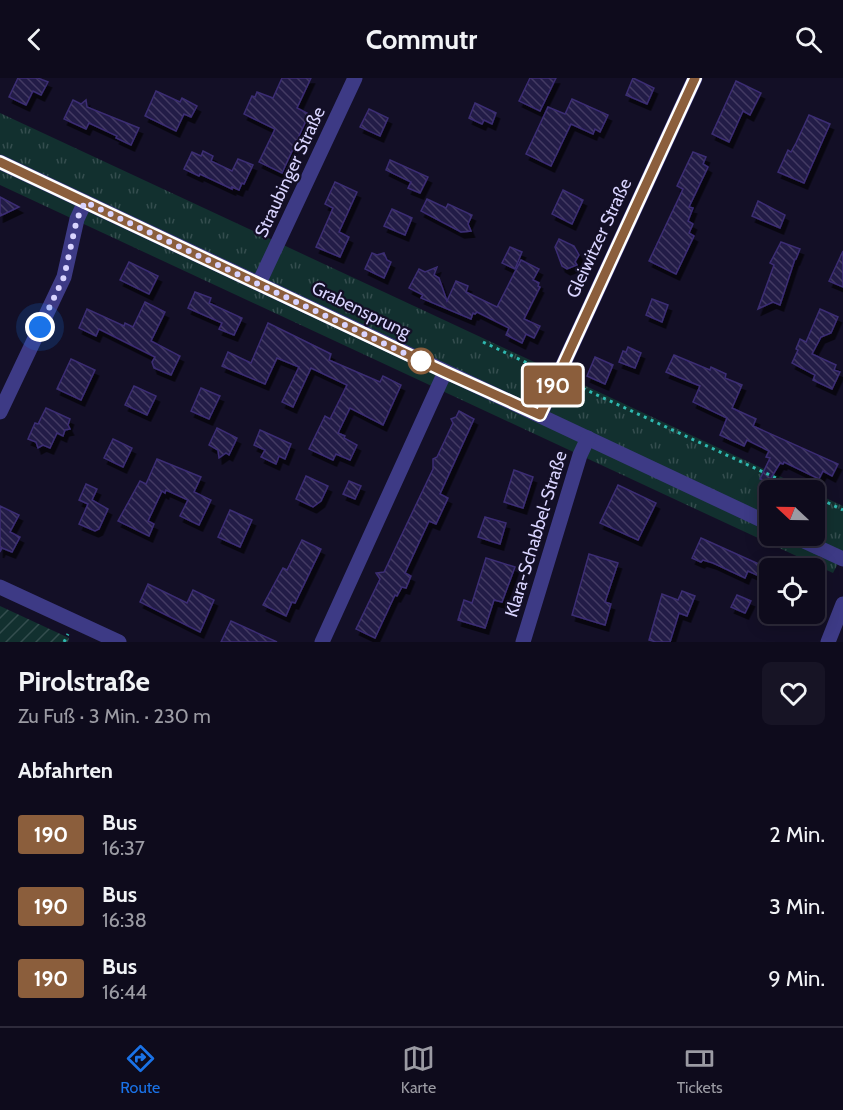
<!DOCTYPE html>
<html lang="de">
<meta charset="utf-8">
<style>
:root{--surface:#0e0b1c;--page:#171425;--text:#f1f3f6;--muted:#9b9ba3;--line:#2e2b3b;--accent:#1a73e8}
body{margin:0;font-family:Cabin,sans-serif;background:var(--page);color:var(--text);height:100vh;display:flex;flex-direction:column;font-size:22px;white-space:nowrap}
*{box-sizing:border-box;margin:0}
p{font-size:20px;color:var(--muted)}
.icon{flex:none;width:33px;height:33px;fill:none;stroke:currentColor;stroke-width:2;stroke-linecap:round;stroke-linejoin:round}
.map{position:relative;height:564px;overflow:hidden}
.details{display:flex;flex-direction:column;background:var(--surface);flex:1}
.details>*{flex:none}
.badge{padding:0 12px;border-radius:4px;font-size:21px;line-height:39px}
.needle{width:39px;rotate:292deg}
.controls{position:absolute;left:759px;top:402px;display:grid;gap:12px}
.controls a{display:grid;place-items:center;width:66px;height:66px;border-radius:9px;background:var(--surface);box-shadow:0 3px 15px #0003,0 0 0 2px var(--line);font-size:30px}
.you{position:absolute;width:30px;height:30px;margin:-15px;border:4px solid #fff;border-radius:50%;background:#1a73e8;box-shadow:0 0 0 9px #1a73e833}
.map>.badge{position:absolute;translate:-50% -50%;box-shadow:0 0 0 3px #fff}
h2{padding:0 18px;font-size:22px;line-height:54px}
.round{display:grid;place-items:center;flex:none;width:63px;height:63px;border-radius:9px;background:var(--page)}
.summary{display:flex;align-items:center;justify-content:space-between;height:102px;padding:0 18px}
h1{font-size:28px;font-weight:700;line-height:45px}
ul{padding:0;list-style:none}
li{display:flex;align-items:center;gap:18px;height:72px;padding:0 18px}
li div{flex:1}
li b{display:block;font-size:22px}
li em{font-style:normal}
li .badge{min-width:66px;font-weight:700;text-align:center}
header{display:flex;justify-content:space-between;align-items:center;height:78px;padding:0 18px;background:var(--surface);font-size:27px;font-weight:700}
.dock{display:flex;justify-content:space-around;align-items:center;height:84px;border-top:2px solid var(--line);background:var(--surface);font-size:16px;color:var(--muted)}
.dock a{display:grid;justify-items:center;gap:3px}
.dock .current{color:var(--accent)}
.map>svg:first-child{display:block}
</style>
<header><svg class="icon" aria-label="back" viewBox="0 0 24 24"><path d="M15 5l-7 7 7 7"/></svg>Commutr<svg class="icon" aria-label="search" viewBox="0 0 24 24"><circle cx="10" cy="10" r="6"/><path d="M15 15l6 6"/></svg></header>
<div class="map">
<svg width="843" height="564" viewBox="0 0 843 564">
<defs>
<pattern id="grass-tufts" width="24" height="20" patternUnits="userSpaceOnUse" patternTransform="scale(1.5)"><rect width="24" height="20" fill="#12302f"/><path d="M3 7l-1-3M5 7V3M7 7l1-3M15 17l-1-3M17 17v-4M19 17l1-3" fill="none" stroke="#344d4e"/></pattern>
<pattern id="garden-furrows" width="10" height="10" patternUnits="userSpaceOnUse" patternTransform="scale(1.5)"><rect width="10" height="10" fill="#12302f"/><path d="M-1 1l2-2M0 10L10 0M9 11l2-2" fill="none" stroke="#344d4e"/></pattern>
<pattern id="building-back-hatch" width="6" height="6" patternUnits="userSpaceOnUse" patternTransform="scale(1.5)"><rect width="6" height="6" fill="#241b47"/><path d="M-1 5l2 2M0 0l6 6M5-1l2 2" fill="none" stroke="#433b63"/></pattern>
<filter id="shadow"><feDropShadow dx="3.5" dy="6" stdDeviation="0" flood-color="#0009"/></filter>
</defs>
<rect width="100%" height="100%" fill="#130f26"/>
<!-- grass -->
<path fill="url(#grass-tufts)" d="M 0,35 L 809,412 L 770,412 L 770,458 L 814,458 L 815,415 L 843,428 L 843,476 L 833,495 L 0,107 Z"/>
<!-- garden -->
<path fill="url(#garden-furrows)" d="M 0,528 L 69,560 L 68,564 L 0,564 Z"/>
<!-- building -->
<g fill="url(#building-back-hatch)" stroke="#3b2d73" stroke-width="1.5" filter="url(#shadow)">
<path d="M 18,0 L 38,0 L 48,4 L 41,17 L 33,13 L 26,27 L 9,19 Z"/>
<path d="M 282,0 L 311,0 L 297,30 L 309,36 L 282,95 L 259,84 L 275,51 L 244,36 L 252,18 L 255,19 L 257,14 L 273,20 Z"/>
<path d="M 530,0 L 556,0 L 540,33 L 519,23 Z"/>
<path d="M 633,0 L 654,10 L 647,26 L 626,17 Z"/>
<path d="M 736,3 L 761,15 L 750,37 L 743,33 L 729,64 L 712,56 Z"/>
<path d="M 156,13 L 180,24 L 182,20 L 197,28 L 191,39 L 184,36 L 176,53 L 145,38 Z"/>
<path d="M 572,21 L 608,37 L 600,54 L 595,51 L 593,56 L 571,46 L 551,88 L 526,76 L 548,29 L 565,36 Z"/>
<path d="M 73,22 L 81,26 L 86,22 L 87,29 L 139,50 L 131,67 L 116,60 L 117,58 L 89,45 L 86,51 L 64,41 Z"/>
<path d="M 475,25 L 496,35 L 492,46 L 484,42 L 482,46 L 469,40 Z"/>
<path d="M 369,31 L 388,40 L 380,58 L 360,49 Z"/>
<path d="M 809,37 L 830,46 L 804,105 L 778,94 L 788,72 L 791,74 L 796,65 Z"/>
<path d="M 203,73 L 213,78 L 211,83 L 232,93 L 238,81 L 253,87 L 244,106 L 242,105 L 239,112 L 232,109 L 232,111 L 200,96 L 199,98 L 184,91 L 192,74 L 201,78 Z"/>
<path d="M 693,74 L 706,79 L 703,86 L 708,89 L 689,129 L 693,130 L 688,143 L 693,146 L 689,155 L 694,158 L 676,196 L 649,183 L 683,111 L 677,108 Z"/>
<path d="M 390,82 L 428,99 L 420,115 L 408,110 L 411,104 L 386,92 Z"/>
<path d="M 335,104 L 357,114 L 339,154 L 349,159 L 340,179 L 316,169 L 333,130 L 325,126 Z"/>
<path d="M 563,112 L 583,122 L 572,146 L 552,136 Z"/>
<path d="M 0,119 L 19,129 L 0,138 Z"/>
<path d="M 427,121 L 446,130 L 448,126 L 472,137 L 468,146 L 471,153 L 461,154 L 421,133 Z"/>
<path d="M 758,123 L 785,137 L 780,150 L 752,138 Z"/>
<path d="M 392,131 L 412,140 L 405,157 L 384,148 Z"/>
<path d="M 559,161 L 574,168 L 579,177 L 575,184 L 577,187 L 567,191 L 562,188 L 555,169 Z"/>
<path d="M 781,164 L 800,171 L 796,181 L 795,181 L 780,227 L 773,224 L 758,231 L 774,187 L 770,185 Z"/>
<path d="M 510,169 L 522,174 L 515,191 L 502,185 Z"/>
<path d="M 843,173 L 843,209 L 829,203 Z"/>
<path d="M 372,175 L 377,177 L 384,175 L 387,182 L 391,184 L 384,200 L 365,191 Z"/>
<path d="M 521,182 L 539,191 L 533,202 L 539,205 L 538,208 L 540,209 L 524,241 L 540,248 L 534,260 L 526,256 L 522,265 L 506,257 L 509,250 L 477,234 L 475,236 L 473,235 L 471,241 L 421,220 L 423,217 L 409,210 L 419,191 L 425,194 L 437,189 L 434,197 L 439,200 L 447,223 L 456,203 L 468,208 L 466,214 L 497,229 Z"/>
<path d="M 129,184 L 158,198 L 149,216 L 120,202 Z"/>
<path d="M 195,214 L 211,220 L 209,225 L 242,240 L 234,257 L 219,251 L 222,245 L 188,230 Z"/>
<path d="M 652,221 L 668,227 L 662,244 L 646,237 Z"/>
<path d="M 145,224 L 165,234 L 151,263 L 180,278 L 171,297 L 154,290 L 152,284 L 155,279 L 99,251 L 96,258 L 79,250 L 87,231 L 124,248 L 125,245 L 133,249 Z"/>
<path d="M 820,231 L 838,239 L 831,255 L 821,259 L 812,276 L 836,287 L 834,292 L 840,294 L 832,311 L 813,302 L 815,297 L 792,285 L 798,272 L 796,271 L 800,261 L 806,264 Z"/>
<path d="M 268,245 L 331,276 L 329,282 L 380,304 L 383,298 L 401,307 L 383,347 L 350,330 L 338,355 L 345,358 L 344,360 L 357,367 L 350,382 L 336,376 L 333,382 L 309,371 L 325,338 L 330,341 L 347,307 L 311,290 L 293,329 L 282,324 L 299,289 L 277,280 L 265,306 L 222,288 L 228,274 L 251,285 Z"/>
<path d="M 628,269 L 641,275 L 635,290 L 619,284 L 623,273 L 626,274 Z"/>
<path d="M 674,277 L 710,292 L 711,289 L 726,296 L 725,300 L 742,307 L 732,330 L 756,341 L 753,348 L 838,386 L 832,398 L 823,393 L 819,401 L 784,384 L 783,386 L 780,385 L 768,405 L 760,401 L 770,380 L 766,379 L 769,373 L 747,362 L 744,368 L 720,357 L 727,340 L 693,324 L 700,308 L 666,294 Z"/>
<path d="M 595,279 L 613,287 L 605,306 L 587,298 Z"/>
<path d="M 71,281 L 95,292 L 81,322 L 57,311 Z"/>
<path d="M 134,308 L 156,318 L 147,337 L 125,327 Z"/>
<path d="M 201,310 L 220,318 L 209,341 L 191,333 Z"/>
<path d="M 46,330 L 70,341 L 68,347 L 70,351 L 65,352 L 63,358 L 57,355 L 50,370 L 43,367 L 38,370 L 36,364 L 28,361 L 35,345 L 38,346 Z"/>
<path d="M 459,333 L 474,341 L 440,416 L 448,420 L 436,446 L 429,443 L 405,495 L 411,498 L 406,510 L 402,509 L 397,518 L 395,517 L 375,560 L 356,551 L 380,501 L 376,495 L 384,494 L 433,391 L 433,381 L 437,379 L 453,345 L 451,341 L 456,339 Z"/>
<path d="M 217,350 L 237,360 L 229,377 L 226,375 L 219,380 L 218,372 L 209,367 Z"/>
<path d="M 260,352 L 291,366 L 285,381 L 279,378 L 276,386 L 261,379 L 265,372 L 254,367 Z"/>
<path d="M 113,361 L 132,370 L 123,389 L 104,380 Z"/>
<path d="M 157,381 L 201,399 L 194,414 L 211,422 L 199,447 L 180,438 L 188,422 L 166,412 L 165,415 L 162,413 L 148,443 L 154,446 L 149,458 L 118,443 L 140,403 L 146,406 Z"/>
<path d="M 514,392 L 533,399 L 523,430 L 504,424 Z"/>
<path d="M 306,398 L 328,408 L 321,423 L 313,429 L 296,421 Z"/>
<path d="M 349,403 L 361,408 L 355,421 L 343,416 Z"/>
<path d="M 86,406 L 97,411 L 92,422 L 108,431 L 99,451 L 95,453 L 79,446 L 88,426 L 79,422 Z"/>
<path d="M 618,407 L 656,425 L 638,462 L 600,445 Z"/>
<path d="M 0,428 L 19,437 L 10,454 L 20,459 L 12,474 L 2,470 L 0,474 Z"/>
<path d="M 230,432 L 252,442 L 240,469 L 218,459 Z"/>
<path d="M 485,439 L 506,445 L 500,466 L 478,459 Z"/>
<path d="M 701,460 L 770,491 L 770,503 L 748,493 L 745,500 L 713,485 L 703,482 L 701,484 L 692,480 Z"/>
<path d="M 302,462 L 321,471 L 295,525 L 292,524 L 286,538 L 263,527 L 283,490 L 287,492 Z"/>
<path d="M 589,476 L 618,485 L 605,524 L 611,526 L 605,547 L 572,537 Z"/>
<path d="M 486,480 L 515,489 L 502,524 L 494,522 L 485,550 L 458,542 L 464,522 L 472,525 Z"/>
<path d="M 148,506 L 187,525 L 193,512 L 214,522 L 200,554 L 140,524 Z"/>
<path d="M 682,513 L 695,518 L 687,538 L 679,535 L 670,564 L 656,564 L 649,562 L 662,516 L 678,522 Z"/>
<path d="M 737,517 L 751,523 L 745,535 L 731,529 Z"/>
<path d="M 231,543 L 277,564 L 221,564 Z"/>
</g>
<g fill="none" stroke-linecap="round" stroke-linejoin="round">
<!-- path -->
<g stroke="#2fb8b0" stroke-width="3" stroke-dasharray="3 4.5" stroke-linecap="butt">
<path d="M 483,264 L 546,294"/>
<path d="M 569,304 L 802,412"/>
<path d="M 814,418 L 843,432"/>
<path d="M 64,564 L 68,556"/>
</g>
<!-- street -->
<g stroke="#3d3a85" stroke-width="15">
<path d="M 0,84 L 770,446"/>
<path d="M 259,205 L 355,0"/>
<path d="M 0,334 L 64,199 L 77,141 L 85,124"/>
<path d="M 540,337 L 695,0"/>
<path d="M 793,458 L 843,481"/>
<path d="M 0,509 L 119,564"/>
<path d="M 322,564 L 445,294"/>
<path d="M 523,564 L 580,377 L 588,360"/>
<path d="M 828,564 L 843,526"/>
</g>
</g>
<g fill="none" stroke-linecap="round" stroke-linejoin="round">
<defs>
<path id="line" d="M 0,84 L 445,294 L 540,337 L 695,0"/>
</defs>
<!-- line casing -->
<use href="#line" stroke="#fff" stroke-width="14"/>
<!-- line -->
<use href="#line" stroke="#8b5e3c" stroke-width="9"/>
<!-- walk -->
<path stroke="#d9d4ff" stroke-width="6" stroke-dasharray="0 10.8" d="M 40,249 L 64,199 L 77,141 L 85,124 L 421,283"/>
</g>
<!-- markers -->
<circle fill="#fff" stroke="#8b5e3c" stroke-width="3" cx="421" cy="283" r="12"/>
<g text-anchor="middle" stroke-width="4.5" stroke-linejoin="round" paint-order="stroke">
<!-- street labels -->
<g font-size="18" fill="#d9d4ff" stroke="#130f26">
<text transform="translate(290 94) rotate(-65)" y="6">Straubinger Straße</text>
<text transform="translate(599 160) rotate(-65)" y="6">Gleiwitzer Straße</text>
<text transform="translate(361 232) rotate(26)" y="6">Grabensprung</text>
<text transform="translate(536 456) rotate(-73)" y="6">Klara-Schabbel-Straße</text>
</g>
</g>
</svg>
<div class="controls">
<a><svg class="needle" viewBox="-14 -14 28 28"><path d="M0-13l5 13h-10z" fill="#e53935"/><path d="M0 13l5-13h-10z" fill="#9b9ba3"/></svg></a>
<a><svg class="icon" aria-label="locate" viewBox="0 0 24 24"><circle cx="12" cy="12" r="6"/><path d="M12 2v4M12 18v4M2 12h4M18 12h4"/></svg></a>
</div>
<div class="you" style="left:40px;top:249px"></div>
<b class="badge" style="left:553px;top:307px;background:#8b5e3c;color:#fff">190</b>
</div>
<section class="details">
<div class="summary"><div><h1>Pirolstraße</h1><p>Zu Fuß · 3 Min. · 230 m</p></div><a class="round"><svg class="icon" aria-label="heart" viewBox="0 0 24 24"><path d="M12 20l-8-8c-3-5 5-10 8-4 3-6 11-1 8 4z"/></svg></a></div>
<h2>Abfahrten</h2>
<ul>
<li><span class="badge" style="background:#8b5e3c;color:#fff">190</span><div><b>Bus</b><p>16:37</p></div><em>2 Min.</em></li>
<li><span class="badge" style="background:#8b5e3c;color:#fff">190</span><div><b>Bus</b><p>16:38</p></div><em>3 Min.</em></li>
<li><span class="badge" style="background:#8b5e3c;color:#fff">190</span><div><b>Bus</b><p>16:44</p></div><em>9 Min.</em></li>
</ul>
</section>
<nav class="dock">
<a class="current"><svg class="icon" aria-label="directions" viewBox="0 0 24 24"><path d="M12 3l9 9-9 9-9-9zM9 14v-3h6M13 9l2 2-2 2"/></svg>Route</a>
<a><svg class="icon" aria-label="map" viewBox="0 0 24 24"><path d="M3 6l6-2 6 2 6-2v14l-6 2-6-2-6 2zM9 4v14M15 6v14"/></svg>Karte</a>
<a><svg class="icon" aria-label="tickets" viewBox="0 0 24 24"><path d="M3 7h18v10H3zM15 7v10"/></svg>Tickets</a>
</nav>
